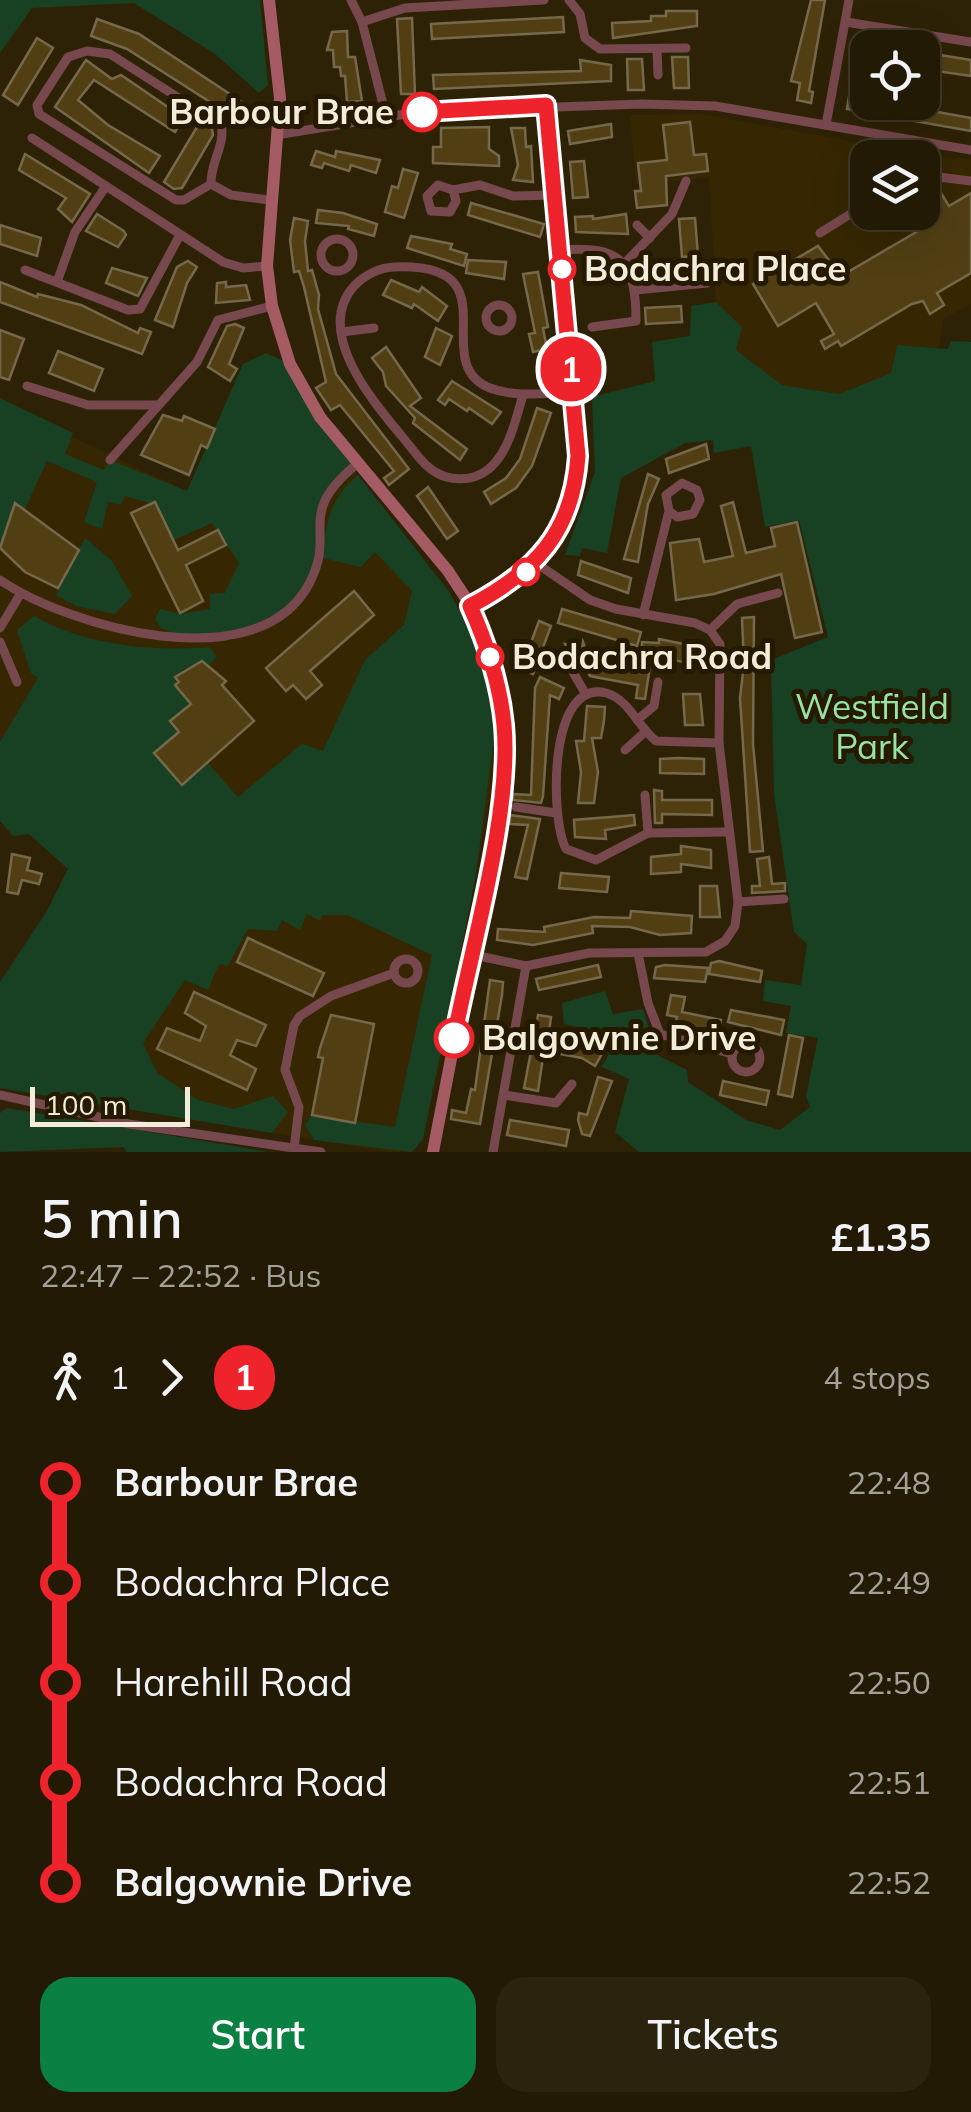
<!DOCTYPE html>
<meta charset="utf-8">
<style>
:root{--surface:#221a04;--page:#2a230e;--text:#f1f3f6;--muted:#a2a19a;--line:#3f3826;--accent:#0b8043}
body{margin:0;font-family:Mulish,sans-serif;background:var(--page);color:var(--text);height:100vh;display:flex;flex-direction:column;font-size:38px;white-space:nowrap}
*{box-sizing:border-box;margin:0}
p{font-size:32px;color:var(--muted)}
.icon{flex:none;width:55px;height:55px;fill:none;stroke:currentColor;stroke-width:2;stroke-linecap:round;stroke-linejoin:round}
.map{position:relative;height:1152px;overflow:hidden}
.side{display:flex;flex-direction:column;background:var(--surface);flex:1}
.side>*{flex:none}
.badge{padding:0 20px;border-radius:32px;font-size:35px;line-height:65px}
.fabs{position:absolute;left:850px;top:30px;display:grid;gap:20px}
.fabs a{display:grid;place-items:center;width:90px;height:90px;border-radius:20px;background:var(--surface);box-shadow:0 10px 40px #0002,0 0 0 2px var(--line);font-size:50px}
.scale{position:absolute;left:30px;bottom:25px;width:160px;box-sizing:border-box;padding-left:10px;border:5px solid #f3ecdb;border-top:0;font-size:28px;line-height:35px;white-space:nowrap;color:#f3ecdb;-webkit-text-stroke:8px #251900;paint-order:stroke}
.map>.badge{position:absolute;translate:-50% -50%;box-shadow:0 0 0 5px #fff}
.legs{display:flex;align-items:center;gap:15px;height:110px;padding:0 40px;font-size:32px}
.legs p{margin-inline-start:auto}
.head{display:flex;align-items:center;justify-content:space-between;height:170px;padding:0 40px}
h1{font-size:55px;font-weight:600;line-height:75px}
.action{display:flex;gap:20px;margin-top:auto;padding:20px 40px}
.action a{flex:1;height:115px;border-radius:30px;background:var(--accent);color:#fff;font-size:40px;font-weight:600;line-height:115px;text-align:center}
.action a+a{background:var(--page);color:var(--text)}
ul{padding:0 40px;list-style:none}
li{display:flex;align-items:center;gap:35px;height:100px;font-size:38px}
li i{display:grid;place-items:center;width:15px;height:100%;margin:0 12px;background:currentColor}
li i::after{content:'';width:25px;height:25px;margin:-12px;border:8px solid;border-radius:50%;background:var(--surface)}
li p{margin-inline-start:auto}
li:first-child i{background:linear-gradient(#0000 50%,currentColor 0)}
li:last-child i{background:linear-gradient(currentColor 50%,#0000 0)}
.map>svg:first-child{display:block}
</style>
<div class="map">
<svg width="971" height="1152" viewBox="0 0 971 1152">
<rect width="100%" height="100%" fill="#2e2206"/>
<!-- built -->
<g fill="#362702" fill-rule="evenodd">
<path d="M 702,114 L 929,156 L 971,159 L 971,304 L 943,319 L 939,348 L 897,345 L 891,373 L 839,394 L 782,385 L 735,350 L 742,327 L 716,302 L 709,178 L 636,184 L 630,115 ZM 868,158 L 922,158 L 922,212 L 868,212 Z"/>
<path d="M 243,364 L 340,452 L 450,593 L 488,689 L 495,732 L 491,790 L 452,1006 L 423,1139 L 412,1152 L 388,1152 L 0,1088 L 0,982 L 47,911 L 68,869 L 29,834 L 13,836 L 0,821 L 0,403 L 187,491 Z"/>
</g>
<!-- green -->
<g fill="#174122">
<path d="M 0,0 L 260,0 L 268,85 L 259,93 L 215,54 L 134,3 L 32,8 L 0,53 Z"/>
<path d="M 716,302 L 742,327 L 736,350 L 782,385 L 839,394 L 891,373 L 897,345 L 948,349 L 951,341 L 971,342 L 971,1152 L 639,1152 L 615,1132 L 629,1079 L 602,1067 L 613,1045 L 588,1029 L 564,1024 L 562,1003 L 605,991 L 613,1014 L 643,1009 L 657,1055 L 687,1070 L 688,1082 L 746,1120 L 780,1130 L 810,1107 L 806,1096 L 818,1038 L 786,1033 L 791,1006 L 763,1001 L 765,980 L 801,985 L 807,944 L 794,932 L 774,794 L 771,660 L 828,637 L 799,520 L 765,527 L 751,446 L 714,453 L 713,440 L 685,443 L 621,478 L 607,553 L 582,548 L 580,556 L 565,555 L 595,472 L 592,397 L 655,381 L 652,342 L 690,336 L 691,306 Z"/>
<path d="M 266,353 L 290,364 L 358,463 L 321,502 L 317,563 L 296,603 L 244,630 L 182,637 L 161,628 L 155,619 L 160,609 L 180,614 L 210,609 L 210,594 L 225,593 L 239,563 L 212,523 L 174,540 L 156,505 L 125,496 L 121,505 L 108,502 L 102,529 L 84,522 L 97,482 L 47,461 L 24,511 L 14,504 L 0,548 L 0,398 L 73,433 L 65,454 L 104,470 L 110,460 L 187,491 L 243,364 Z"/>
<path d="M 358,475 L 450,593 L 478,646 L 495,732 L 475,880 L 423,1139 L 412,1152 L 314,1140 L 305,1125 L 312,1115 L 395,1127 L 432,955 L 347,915 L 322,915 L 320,921 L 307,914 L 300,930 L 282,920 L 277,931 L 248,929 L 228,966 L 219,964 L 208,990 L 185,980 L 143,1043 L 157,1073 L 198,1100 L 234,1109 L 273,1096 L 288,1112 L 272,1133 L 0,1088 L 0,982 L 47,911 L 68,869 L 29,834 L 13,836 L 0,821 L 0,742 L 38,678 L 31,673 L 17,630 L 34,616 C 85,645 151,652 209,647 L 217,657 L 207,667 L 190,671 L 187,667 L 175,677 L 181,693 L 196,699 L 171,721 L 179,732 L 155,753 L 182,785 L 208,763 L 238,797 L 302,744 L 323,751 L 365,660 L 404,625 L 412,591 L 375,552 L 361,567 L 323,558 C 326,522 329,499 358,475 Z"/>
<path d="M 85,538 L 112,561 L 132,596 L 115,614 L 76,606 L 56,595 Z"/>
<path d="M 7,1108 L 269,1152 L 126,1152 L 124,1147 L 0,1152 L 0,1113 Z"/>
</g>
<!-- building -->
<g fill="#513f13" stroke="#76684b" stroke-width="2.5">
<path d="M 811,0 L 825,0 L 809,91 L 813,92 L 811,103 L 797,100 L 800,83 L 791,81 Z"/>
<path d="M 666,11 L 697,11 L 697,26 L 613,38 L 612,23 L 651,21 L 651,16 L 666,16 Z"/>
<path d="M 563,17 L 564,32 L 432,39 L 431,24 Z"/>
<path d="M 412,18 L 415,94 L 401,94 L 397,19 Z"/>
<path d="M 97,19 L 139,34 L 242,102 L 232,116 L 127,49 L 91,36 Z"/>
<path d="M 347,31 L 348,57 L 355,57 L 362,101 L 347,102 L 345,76 L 341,76 L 340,67 L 334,67 L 333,50 L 327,50 L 332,32 Z"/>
<path d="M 37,38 L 53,48 L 18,105 L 3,95 Z"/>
<path d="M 858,41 L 868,43 L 862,103 L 868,104 L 866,112 L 847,109 Z"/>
<path d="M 922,52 L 971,60 L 971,76 L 922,69 Z"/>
<path d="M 672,57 L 688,57 L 689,88 L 674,88 Z"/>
<path d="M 627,59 L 642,59 L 644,90 L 628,90 Z"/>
<path d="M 86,60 L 112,79 L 121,75 L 184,118 L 175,132 L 94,80 L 78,100 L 108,125 L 160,156 L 149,173 L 55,107 Z"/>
<path d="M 580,60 L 611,65 L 611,81 L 434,89 L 433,75 L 581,71 Z"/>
<path d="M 888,103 L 971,118 L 971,131 L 886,116 Z"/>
<path d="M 200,122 L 212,129 L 213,135 L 182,188 L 174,189 L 164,182 Z"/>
<path d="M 690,122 L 694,155 L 706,154 L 708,171 L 666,176 L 667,205 L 637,208 L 635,191 L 641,191 L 638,163 L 667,160 L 663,125 Z"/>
<path d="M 611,124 L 612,137 L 570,144 L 568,131 Z"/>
<path d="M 489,127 L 489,149 L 499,156 L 499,166 L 433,163 L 433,147 L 441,147 L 441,128 Z"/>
<path d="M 511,128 L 525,128 L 526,147 L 531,146 L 533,182 L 513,180 L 518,165 Z"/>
<path d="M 316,151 L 335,157 L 336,151 L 380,160 L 376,173 L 351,165 L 349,171 L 324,163 L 322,168 L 311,165 Z"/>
<path d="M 25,154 L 90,194 L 72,222 L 58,209 L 66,198 L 19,170 Z"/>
<path d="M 584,161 L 588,197 L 573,198 L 570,162 Z"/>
<path d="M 403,169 L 418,173 L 404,218 L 385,212 L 392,186 L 398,188 Z"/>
<path d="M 939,190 L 949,206 L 971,193 L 971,273 L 937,293 L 944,305 L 930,314 L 923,301 L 912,304 L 841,346 L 838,341 L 825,349 L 821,341 L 834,334 L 816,303 L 778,326 L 753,284 L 818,246 L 841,276 L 930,224 L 922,212 L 922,199 Z"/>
<path d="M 471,203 L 544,224 L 540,237 L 468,215 Z"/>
<path d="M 318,210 L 343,213 L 377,224 L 374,236 L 348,229 L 349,226 L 316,223 Z"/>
<path d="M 97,214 L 124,231 L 126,235 L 118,247 L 86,231 Z"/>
<path d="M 626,214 L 628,234 L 576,232 L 575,217 L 593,216 L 593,219 Z"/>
<path d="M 294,218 L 308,221 L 305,241 L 308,271 L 312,270 L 319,295 L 318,309 L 336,374 L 409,469 L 389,485 L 384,478 L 394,471 L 340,405 L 331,410 L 316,388 L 326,382 L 304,287 L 299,271 L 294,272 L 290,240 Z"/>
<path d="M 695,218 L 698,256 L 682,257 L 679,219 Z"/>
<path d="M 0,225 L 41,238 L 37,256 L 0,244 Z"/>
<path d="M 411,236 L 452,244 L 450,249 L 467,254 L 464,266 L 407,248 Z"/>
<path d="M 468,260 L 506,262 L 504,279 L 466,273 Z"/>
<path d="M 188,261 L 197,267 L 187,283 L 173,327 L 155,320 L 177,267 Z"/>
<path d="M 112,268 L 147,278 L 138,296 L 106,283 Z"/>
<path d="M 538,272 L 548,327 L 543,328 L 547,349 L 533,352 L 529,334 L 535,333 L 523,274 Z"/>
<path d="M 391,280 L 419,292 L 422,287 L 447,306 L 438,321 L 414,304 L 412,308 L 383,295 Z"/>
<path d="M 0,282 L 37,297 L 38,294 L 81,305 L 138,333 L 140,328 L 151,332 L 142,354 L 0,302 Z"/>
<path d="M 226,282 L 226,287 L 246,285 L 250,300 L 216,303 L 217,283 Z"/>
<path d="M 681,306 L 682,322 L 646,324 L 645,308 Z"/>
<path d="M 235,324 L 244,328 L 229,364 L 237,369 L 230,381 L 208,367 L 227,326 Z"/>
<path d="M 436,328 L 452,336 L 440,365 L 425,357 Z"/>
<path d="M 0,330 L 24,339 L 9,380 L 0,377 Z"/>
<path d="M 386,347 L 421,398 L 410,406 L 467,449 L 460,460 L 413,423 L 415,418 L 386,386 L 383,372 L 372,358 Z"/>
<path d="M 58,351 L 103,369 L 94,391 L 49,373 Z"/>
<path d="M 452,381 L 501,412 L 492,424 L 469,408 L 467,411 L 449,399 L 445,405 L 438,400 Z"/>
<path d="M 537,408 L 551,413 L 532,466 L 516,488 L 491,504 L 484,492 L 506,478 L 520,459 Z"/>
<path d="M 163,415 L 182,421 L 184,416 L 215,429 L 207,448 L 201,445 L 189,475 L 141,455 Z"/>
<path d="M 706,444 L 709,459 L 669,473 L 666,459 Z"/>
<path d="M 648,474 L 659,479 L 648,504 L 638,562 L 624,559 Z"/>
<path d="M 428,487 L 458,531 L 447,539 L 417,496 Z"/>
<path d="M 155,502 L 178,550 L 218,530 L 226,545 L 186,565 L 203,601 L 180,613 L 131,513 Z"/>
<path d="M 733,502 L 746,553 L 775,546 L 771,528 L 797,522 L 822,632 L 795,638 L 781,574 L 714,594 L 676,600 L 670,543 L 699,539 L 704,562 L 733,556 L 721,506 Z"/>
<path d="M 15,503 L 79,550 L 58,588 L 25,572 L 0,548 Z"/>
<path d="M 581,561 L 631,578 L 628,593 L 578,575 Z"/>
<path d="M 354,591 L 374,615 L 310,671 L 322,685 L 306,699 L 293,685 L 286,691 L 266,668 Z"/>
<path d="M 562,609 L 641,632 L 637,646 L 558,623 Z"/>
<path d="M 754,617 L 753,744 L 763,851 L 750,852 L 740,698 L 744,664 L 742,618 Z"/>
<path d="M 539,621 L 551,626 L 533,674 L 521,669 Z"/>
<path d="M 659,639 L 703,648 L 702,665 L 655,657 L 651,660 L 645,699 L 636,698 L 638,685 L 590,676 L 578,657 L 568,654 L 565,644 L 582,648 L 583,642 L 592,666 L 641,673 L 642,642 L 659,643 Z"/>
<path d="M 202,661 L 226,681 L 222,685 L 254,721 L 182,785 L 154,753 L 179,732 L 170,721 L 191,704 L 175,685 L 179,682 L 175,677 Z"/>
<path d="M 540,677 L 564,688 L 559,699 L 550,695 L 543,796 L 541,803 L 513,800 L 513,794 L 531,795 L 535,688 Z"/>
<path d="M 683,694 L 700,694 L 703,725 L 685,725 Z"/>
<path d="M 587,706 L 605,707 L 604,721 L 601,738 L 592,738 L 598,772 L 594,803 L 578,803 L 581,772 L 576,741 L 584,741 Z"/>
<path d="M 678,758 L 704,759 L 704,774 L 660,773 L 660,759 Z"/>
<path d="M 654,790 L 662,791 L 662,800 L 712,800 L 712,815 L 662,814 L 662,823 L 655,823 Z"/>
<path d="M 510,815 L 540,819 L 527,879 L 515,877 L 528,825 L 510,824 Z"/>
<path d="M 634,815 L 635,825 L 605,830 L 606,839 L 575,837 L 574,820 Z"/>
<path d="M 681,846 L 711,850 L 711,868 L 681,864 L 681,872 L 651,874 L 651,857 L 681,854 Z"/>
<path d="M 12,854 L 30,858 L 27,870 L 42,874 L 39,884 L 22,880 L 18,894 L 7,892 Z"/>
<path d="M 769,857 L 772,884 L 785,883 L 785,891 L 752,893 L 752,886 L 760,886 L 757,859 Z"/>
<path d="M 561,873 L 609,877 L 607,892 L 559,888 Z"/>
<path d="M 700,886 L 717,886 L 720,917 L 700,917 Z"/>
<path d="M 631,911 L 692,916 L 691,933 L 660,935 L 630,927 L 592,926 L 593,933 L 533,945 L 497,940 L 498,929 L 545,932 L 544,927 L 594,917 L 630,918 Z"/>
<path d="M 248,938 L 324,973 L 313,996 L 237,962 Z"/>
<path d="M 719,961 L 762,971 L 760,982 L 709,974 L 711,963 Z"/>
<path d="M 598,965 L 601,977 L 539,990 L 536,979 Z"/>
<path d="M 665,965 L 708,968 L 705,982 L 654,978 L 656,967 Z"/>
<path d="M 490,980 L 503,982 L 502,995 L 480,1124 L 451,1119 L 452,1110 L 466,1113 L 471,1089 L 475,1090 Z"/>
<path d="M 194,992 L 266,1025 L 256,1046 L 237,1040 L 230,1055 L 256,1069 L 247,1090 L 157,1049 L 167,1028 L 200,1041 L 206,1026 L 185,1013 Z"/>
<path d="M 671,995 L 685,997 L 682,1012 L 721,1020 L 718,1033 L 674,1029 L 677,1017 L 667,1015 Z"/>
<path d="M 731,1010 L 784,1020 L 781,1035 L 728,1022 Z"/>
<path d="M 331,1015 L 374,1024 L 355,1123 L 312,1115 L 323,1058 L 318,1057 L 320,1048 Z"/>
<path d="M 538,1015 L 551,1017 L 548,1039 L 587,1044 L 602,1054 L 595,1066 L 582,1058 L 544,1051 L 538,1091 L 524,1088 Z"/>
<path d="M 789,1035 L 803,1038 L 792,1097 L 778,1094 Z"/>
<path d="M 598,1077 L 612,1081 L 590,1136 L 582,1134 L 578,1120 L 579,1113 L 587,1115 Z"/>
<path d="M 723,1081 L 769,1091 L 766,1105 L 720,1095 Z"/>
<path d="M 510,1120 L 569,1130 L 566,1146 L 507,1135 Z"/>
</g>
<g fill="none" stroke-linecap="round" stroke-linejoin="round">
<!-- street -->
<g stroke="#77484d" stroke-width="9">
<path d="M 351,0 L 362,22 L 386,116"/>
<path d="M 569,0 L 580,14 L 585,38 L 600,49 L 686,48"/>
<path d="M 362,22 L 405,8 L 544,0"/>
<path d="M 846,22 L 971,42"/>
<path d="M 657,49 L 658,75"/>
<path d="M 87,51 L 110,54 L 221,125 C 226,144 210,163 211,184 L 184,200 L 176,200 L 39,114 L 37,105 L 68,57 Z"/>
<path d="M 826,125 L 849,0"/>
<path d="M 276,135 L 418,112 L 641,104 L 715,106 L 971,150"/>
<path d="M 32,138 L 223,262 L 243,268 L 267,266"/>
<path d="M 922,175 L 971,181"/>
<path d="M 211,184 L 231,195 L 269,200"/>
<path d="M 453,190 L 456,201 L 450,212 L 431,211 L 427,196 L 438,185 L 453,190 L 480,185 L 513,196 L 555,195"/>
<path d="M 637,225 L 650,238"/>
<path d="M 820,233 L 868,203"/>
<circle cx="337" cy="255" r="16"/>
<path d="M 561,250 C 621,245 636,262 636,321 L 592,327"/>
<path d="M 625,263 L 672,214 L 686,181"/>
<path d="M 25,270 L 128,310 L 140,309 L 180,235"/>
<path d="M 57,282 L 75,232 L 106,186"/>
<path d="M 636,290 L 707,283"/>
<circle cx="499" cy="318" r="13"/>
<path d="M 342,332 L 374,328"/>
<path d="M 27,386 L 88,405 L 156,405"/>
<path d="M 523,395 C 515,421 508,460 481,474 C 468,481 449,480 437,473 C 424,466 414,451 405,440 C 376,405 312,333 354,286 C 365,275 378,268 394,267 C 516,262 425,362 490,388 C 516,398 546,393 573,392"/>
<path d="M 110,460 L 197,362 L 218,320 L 272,306"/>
<path d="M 0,580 C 69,627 257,681 309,584 C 338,530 293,516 358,463"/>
<path d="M 471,606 C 526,577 567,538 577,472 L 546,105"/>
<path d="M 643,615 L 669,511 L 666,495 L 682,483 L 697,490 L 700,500 L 693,514 L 677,517 L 669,511"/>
<path d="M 0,628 L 21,593"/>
<path d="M 710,630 L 737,604 L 778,593"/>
<path d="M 0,642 L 17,682"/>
<path d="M 569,665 L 585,693"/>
<path d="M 637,720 L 654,706 L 658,682"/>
<path d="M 719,743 L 656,741 C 638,727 629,699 606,693 C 548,678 550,819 566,849 L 596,860 L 648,833 L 728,832"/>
<path d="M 625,750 L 645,732"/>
<path d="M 645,795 L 648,833"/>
<path d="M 516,807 L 556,813"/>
<path d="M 738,902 L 784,899"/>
<path d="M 638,953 L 648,1003 L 660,1034 L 732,1054"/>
<path d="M 470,954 L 526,966 L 589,953 L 706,952 L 725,941 L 735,926 L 738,902 L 719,743 L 720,644 L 710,630 L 695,623 L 616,609 L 590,600 L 536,563"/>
<circle cx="406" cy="971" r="12"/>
<circle cx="746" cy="1058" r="14"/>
<path d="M 0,1095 L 129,1124 L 321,1152"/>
<path d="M 504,1095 L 556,1103 L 572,1084"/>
<path d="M 294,1149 L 299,1107 L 285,1070 L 294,1025 L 300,1016 L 331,996 L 394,973"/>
<path d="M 493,1152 L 526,966"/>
</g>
<!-- secondary -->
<path stroke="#a55b63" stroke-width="12" d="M 269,0 L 280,98 L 267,266 L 272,306 L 290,364 L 320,417 L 448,571 L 471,606 L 500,696 L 505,728 L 500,805 L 433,1152"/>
</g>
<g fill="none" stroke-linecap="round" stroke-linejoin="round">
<defs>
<path id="line-1" d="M 422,112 L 546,105 L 578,456 C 573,532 535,572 470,606 C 487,644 500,683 504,725 C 512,812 471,949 454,1038"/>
</defs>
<!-- line-1 casing -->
<use href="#line-1" stroke="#fff" stroke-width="22"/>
<!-- line-1 -->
<use href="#line-1" stroke="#ee232c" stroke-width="15"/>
</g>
<!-- markers -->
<g fill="#fff" stroke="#ee232c" stroke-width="5">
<circle cx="422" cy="112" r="18"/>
<circle cx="562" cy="269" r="12"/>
<circle cx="526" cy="572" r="12"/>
<circle cx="490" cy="657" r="12"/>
<circle cx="454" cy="1038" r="18"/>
</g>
<g text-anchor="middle" stroke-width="10" stroke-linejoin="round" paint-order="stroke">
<!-- stop labels -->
<g font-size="35" font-weight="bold" fill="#f3ecdb" stroke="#251900" text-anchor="start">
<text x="394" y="124" text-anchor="end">Barbour Brae</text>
<text x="584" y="281">Bodachra Place</text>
<text x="512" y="669">Bodachra Road</text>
<text x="482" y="1050">Balgownie Drive</text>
</g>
<!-- park labels -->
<g font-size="35" fill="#97e2a7" stroke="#251900">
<text x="872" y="719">Westfield<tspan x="872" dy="40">Park</tspan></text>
</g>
</g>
</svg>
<div class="fabs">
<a><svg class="icon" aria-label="locate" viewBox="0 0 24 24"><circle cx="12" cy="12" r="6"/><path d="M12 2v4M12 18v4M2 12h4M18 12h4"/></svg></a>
<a><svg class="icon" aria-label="layers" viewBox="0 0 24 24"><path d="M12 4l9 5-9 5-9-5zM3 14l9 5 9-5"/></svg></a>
</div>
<div class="scale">100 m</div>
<b class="badge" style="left:571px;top:369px;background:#ee232c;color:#fff">1</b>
</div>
<section class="side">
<div class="head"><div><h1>5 min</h1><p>22:47 – 22:52 · Bus</p></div><b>£1.35</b></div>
<div class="legs"><svg class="icon" aria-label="walk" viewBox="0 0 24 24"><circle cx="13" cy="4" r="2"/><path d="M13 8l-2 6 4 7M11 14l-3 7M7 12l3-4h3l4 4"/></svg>1<svg class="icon" aria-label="forward" viewBox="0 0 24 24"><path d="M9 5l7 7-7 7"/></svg><b class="badge" style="background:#ee232c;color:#fff">1</b><p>4 stops</p></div>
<ul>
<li><i style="color:#ee232c"></i><b>Barbour Brae</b><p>22:48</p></li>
<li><i style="color:#ee232c"></i><span>Bodachra Place</span><p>22:49</p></li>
<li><i style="color:#ee232c"></i><span>Harehill Road</span><p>22:50</p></li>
<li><i style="color:#ee232c"></i><span>Bodachra Road</span><p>22:51</p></li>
<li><i style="color:#ee232c"></i><b>Balgownie Drive</b><p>22:52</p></li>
</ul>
<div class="action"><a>Start</a><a>Tickets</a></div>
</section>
